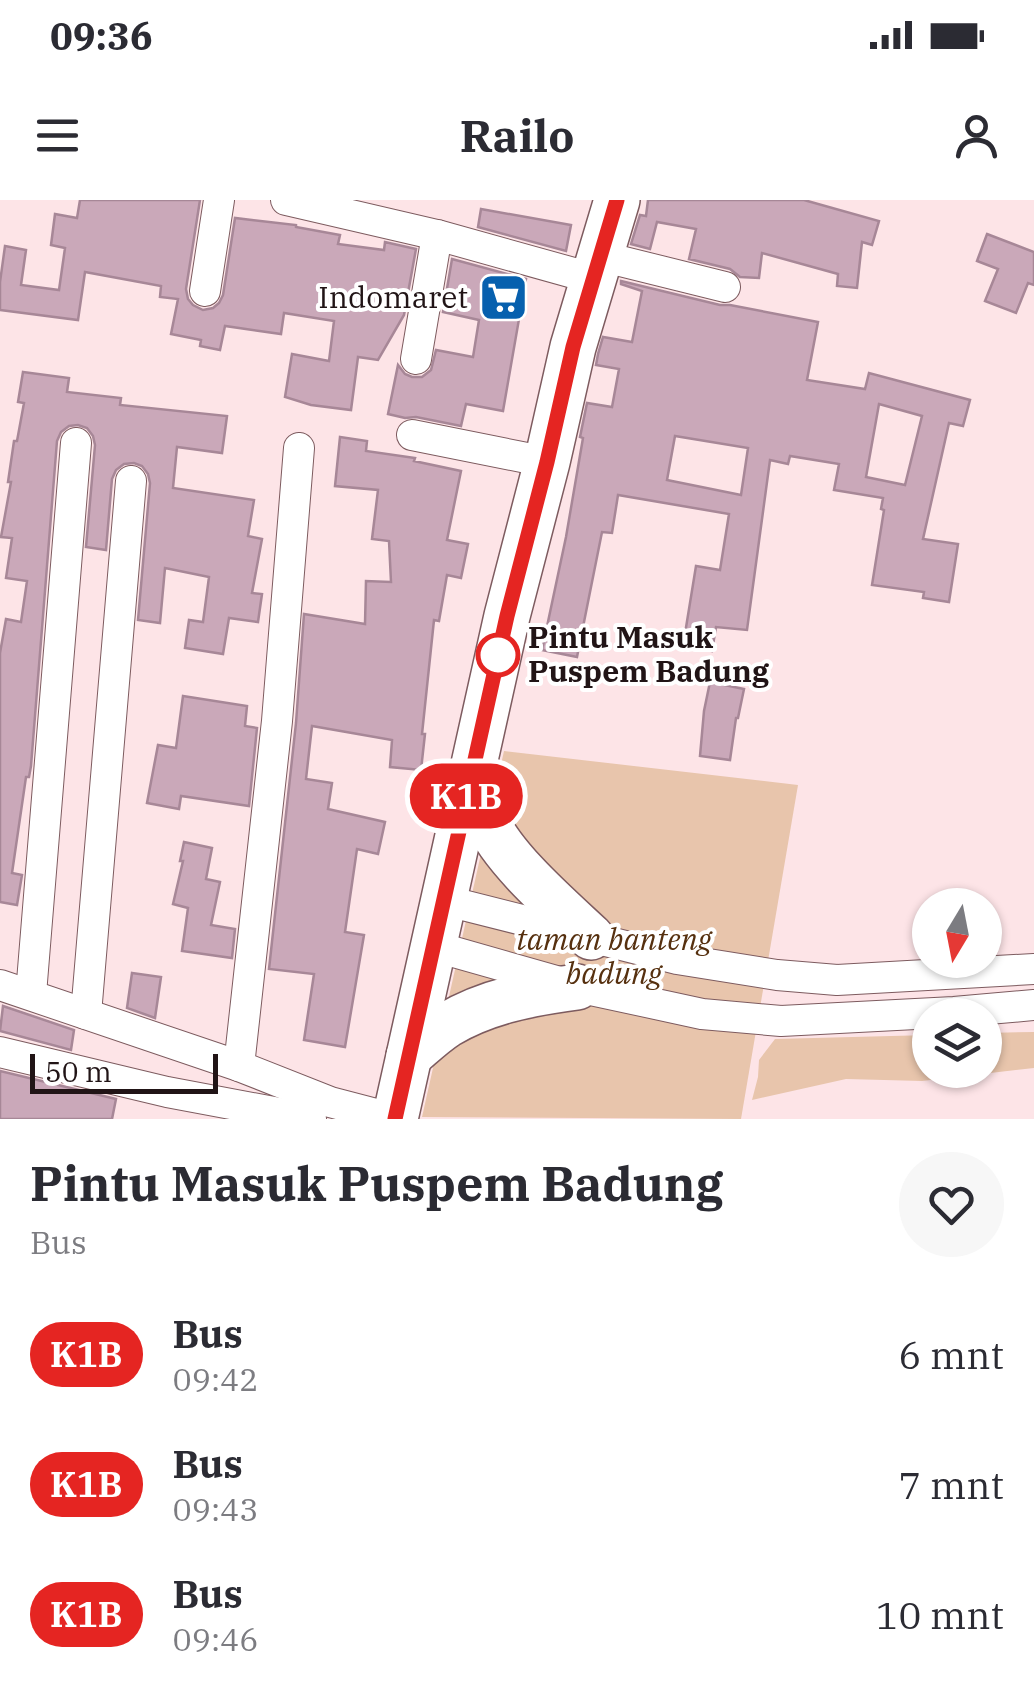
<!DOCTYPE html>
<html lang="id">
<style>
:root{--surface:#fff;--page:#f7f7f7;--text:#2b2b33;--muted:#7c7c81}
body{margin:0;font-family:"IBM Plex Serif",serif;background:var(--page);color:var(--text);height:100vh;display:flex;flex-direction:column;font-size:38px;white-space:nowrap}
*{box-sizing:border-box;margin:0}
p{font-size:32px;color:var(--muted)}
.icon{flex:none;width:55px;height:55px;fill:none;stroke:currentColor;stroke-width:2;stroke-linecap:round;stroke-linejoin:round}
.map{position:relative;height:919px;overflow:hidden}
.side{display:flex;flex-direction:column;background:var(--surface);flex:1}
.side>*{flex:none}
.badge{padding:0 20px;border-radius:32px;font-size:35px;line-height:65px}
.needle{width:65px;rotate:190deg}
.controls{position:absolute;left:912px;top:688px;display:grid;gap:20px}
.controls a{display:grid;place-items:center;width:90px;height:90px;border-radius:50%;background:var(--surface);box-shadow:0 2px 8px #0004;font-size:50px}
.scale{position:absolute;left:30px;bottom:25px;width:188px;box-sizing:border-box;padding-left:10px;border:5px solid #211416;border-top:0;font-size:28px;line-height:35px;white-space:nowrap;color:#211416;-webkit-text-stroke:8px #fff;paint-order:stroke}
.map>.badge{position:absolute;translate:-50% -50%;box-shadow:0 0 0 5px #fff}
.round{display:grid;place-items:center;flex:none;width:105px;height:105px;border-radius:52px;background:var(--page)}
.summary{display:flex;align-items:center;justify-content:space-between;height:170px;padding:0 30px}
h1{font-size:48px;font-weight:700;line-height:75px}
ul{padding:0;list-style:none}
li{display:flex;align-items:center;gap:30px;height:130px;padding:0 30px}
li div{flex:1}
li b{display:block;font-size:38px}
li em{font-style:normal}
li .badge{min-width:110px;font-weight:700;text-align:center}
.status{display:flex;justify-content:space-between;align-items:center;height:70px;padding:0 50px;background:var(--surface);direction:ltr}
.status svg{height:28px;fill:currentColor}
header{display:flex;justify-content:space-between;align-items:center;height:130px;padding:0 30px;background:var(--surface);font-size:45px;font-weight:700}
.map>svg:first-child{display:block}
</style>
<div class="status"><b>09:36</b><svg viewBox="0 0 49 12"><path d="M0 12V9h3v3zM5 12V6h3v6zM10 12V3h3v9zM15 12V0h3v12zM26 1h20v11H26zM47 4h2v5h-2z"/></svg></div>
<header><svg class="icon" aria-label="menu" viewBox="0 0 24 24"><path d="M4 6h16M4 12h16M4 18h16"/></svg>Railo<svg class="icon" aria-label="person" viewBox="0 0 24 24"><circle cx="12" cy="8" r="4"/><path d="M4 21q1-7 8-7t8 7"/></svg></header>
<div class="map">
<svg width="1034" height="919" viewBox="0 0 1034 919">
<rect width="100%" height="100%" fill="#fde4e7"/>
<!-- green -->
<g fill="#e8c5ac">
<path d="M 504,551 L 798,585 L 741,919 L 422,917 Z"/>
<path d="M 1034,832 L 1034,868 L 922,881 L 846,879 L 752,900 L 758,877 L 759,860 L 775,839 L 930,835 L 930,870 L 985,870 L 985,833 Z"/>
</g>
<!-- building -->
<g fill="#caa8b9" stroke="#a78797" stroke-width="2.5" fill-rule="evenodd">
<path d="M 80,0 L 200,0 L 186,89 L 188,99 L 193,105 L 203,110 L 213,108 L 219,103 L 223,95 L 235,18 L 296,25 L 296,27 L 340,35 L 338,44 L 384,50 L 385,42 L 416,49 L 404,115 L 378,160 L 358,157 L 351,210 L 311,205 L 285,197 L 292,154 L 329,161 L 334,121 L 284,113 L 281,134 L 225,126 L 220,150 L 200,146 L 201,140 L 171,134 L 178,99 L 160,97 L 161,86 L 85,72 L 78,120 L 0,110 L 0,82 L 5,46 L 26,50 L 21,85 L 59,90 L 65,48 L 51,45 L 55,14 L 77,18 Z"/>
<path d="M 648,0 L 804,0 L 879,21 L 872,45 L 862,42 L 857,88 L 837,86 L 838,74 L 762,53 L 759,78 L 740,77 L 730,69 L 689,59 L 696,29 L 657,22 L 650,49 L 631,44 L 640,15 L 646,16 Z"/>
<path d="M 481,9 L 571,25 L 566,51 L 478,27 Z"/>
<path d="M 987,34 L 1034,52 L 1034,85 L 1028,83 L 1016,113 L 985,101 L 998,69 L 977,61 Z"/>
<path d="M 452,59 L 526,79 L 503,211 L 466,204 L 461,226 L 416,217 L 405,218 L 388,214 L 398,165 L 405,174 L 412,177 L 422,177 L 431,170 L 436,150 L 473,157 L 479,120 L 443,112 Z"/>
<path d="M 621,81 L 720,105 L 730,105 L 818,122 L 807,180 L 865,189 L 869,173 L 970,200 L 963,226 L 949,223 L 923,339 L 958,344 L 949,402 L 923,398 L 924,392 L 872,385 L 884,310 L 881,309 L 883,298 L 834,290 L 839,264 L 790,256 L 788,264 L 770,260 L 747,430 L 716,427 L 712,451 L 683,446 L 696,366 L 720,370 L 729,314 L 618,295 L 612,333 L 602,332 L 577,457 L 542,450 L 566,337 L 583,238 L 580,237 L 587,203 L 612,207 L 619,169 L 596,165 L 598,154 L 603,137 L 632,142 L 642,91 L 621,84 ZM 879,204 L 922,216 L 905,285 L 866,277 ZM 675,236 L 748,248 L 741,295 L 667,280 Z"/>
<path d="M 23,172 L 69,178 L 67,192 L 121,198 L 120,205 L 227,216 L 222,253 L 177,247 L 173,288 L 254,300 L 248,336 L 262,339 L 252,393 L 262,394 L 258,422 L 229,418 L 223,454 L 185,448 L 189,420 L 203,422 L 209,377 L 165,368 L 160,423 L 138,420 L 150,283 L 148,274 L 142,266 L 134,263 L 124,264 L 116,270 L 112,279 L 106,350 L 86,347 L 95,245 L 93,236 L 87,228 L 78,225 L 69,226 L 61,232 L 57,241 L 31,566 L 29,577 L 26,577 L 12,673 L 22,675 L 17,705 L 0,702 L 0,453 L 6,419 L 21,422 L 27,381 L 6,378 L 12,338 L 1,337 L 11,282 L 8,282 L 14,241 L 17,241 L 24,203 L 18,202 Z"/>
<path d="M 340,237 L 367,241 L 366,251 L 415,258 L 414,261 L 461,271 L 447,340 L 468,344 L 461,378 L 447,375 L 439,421 L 434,420 L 422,534 L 425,534 L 421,570 L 390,567 L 392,540 L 312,526 L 306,579 L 332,583 L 328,609 L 385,622 L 378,654 L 357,649 L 345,732 L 364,735 L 345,847 L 304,840 L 314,774 L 269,769 L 296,523 L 304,414 L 365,424 L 366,381 L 391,382 L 389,341 L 372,339 L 378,290 L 335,286 Z"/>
<path d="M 710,482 L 744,489 L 738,518 L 736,518 L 730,560 L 700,556 L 704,511 Z"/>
<path d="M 183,496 L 247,506 L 245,526 L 257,528 L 249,606 L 181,596 L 179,609 L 147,603 L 158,545 L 176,548 Z"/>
<path d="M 184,642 L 212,648 L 206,679 L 220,682 L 211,725 L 235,729 L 232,758 L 182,751 L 188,708 L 173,704 L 183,661 L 180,661 Z"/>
<path d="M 132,773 L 161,777 L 155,818 L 127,808 Z"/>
<path d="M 3,806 L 74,830 L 71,850 L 0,831 Z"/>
<path d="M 0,871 L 116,899 L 112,919 L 0,919 Z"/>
</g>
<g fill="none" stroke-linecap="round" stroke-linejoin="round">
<defs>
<g id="minor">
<path d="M 286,0 L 437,35 L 595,79"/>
<path d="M 600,56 L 725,87"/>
<path d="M 205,91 L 219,0"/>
<path d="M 416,159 L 437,35"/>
<path d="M 412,235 L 547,262"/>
<path d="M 443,700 L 677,759 L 777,775 L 837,780 L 1034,769"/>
<path d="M 433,746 L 577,787 L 702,814 L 781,821 L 954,812 L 1034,805"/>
<path d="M 0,785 L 239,866 L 330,902 L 395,919"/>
<path d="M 31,794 L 76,243"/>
<path d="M 86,814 L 131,281"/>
<path d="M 0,852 L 167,892 L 311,919"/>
<path d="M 239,866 L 277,521 L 299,248"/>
</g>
<g id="highway">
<path d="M 475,573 C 477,589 479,604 486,619 C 502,658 559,707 591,737"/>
<path d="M 409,856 C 421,846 433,834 447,825 C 487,801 532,793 577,787"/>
<path d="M 395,919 L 507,416 L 547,262 L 573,147 L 617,0"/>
</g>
</defs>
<!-- minor casing -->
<use href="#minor" stroke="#7d5b5f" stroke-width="32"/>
<!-- highway casing -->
<use href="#highway" stroke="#7d5b5f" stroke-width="48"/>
<!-- minor -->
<use href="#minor" stroke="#fff" stroke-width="30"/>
<!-- highway -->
<use href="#highway" stroke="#fff" stroke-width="45"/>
</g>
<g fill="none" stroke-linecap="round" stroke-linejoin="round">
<defs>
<path id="line" d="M 395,919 L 507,416 L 547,262 L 573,147 L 617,0"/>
</defs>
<!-- line casing -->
<use href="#line" stroke="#fff" stroke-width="22"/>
<!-- line -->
<use href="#line" stroke="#e52522" stroke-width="15"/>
</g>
<!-- icons -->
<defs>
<symbol id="supermarket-square" viewBox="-11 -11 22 22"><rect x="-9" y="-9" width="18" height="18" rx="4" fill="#0760ae" stroke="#fff"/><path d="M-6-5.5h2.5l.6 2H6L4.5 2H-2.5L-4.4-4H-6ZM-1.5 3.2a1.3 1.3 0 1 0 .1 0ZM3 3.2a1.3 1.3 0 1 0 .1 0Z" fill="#fff"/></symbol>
</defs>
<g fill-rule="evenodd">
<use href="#supermarket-square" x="476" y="70" width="55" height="55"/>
</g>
<!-- markers -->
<circle fill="#fff" stroke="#e52522" stroke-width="5" cx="498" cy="455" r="20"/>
<g text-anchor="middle" stroke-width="8" stroke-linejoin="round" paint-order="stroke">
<!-- poi labels -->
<g font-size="30" fill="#211416" stroke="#fff" text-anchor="end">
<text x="468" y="108">Indomaret</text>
</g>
<!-- stop labels -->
<g font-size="30" font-weight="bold" fill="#211416" stroke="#fff" text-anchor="start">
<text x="528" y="448">Pintu Masuk<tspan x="528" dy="34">Puspem Badung</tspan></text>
</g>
<!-- park labels -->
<g font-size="30" font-style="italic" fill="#56300f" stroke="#fff">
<text x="614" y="750">taman banteng<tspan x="614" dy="34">badung</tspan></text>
</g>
</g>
</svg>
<div class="controls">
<a><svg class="needle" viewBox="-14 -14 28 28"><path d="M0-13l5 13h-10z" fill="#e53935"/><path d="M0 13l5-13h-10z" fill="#7c7c81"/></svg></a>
<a><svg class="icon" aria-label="layers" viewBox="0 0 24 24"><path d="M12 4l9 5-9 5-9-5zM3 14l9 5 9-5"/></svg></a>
</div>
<div class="scale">50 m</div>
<b class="badge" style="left:466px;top:596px;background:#e52522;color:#fff">K1B</b>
</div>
<section class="side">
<div class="summary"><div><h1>Pintu Masuk Puspem Badung</h1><p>Bus</p></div><a class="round"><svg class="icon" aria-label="heart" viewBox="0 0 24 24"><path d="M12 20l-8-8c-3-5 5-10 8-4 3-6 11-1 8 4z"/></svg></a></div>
<ul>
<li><span class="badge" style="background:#e52522;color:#fff">K1B</span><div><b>Bus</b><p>09:42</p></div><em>6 mnt</em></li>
<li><span class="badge" style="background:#e52522;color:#fff">K1B</span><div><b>Bus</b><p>09:43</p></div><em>7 mnt</em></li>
<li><span class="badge" style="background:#e52522;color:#fff">K1B</span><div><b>Bus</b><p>09:46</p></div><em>10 mnt</em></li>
</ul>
</section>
